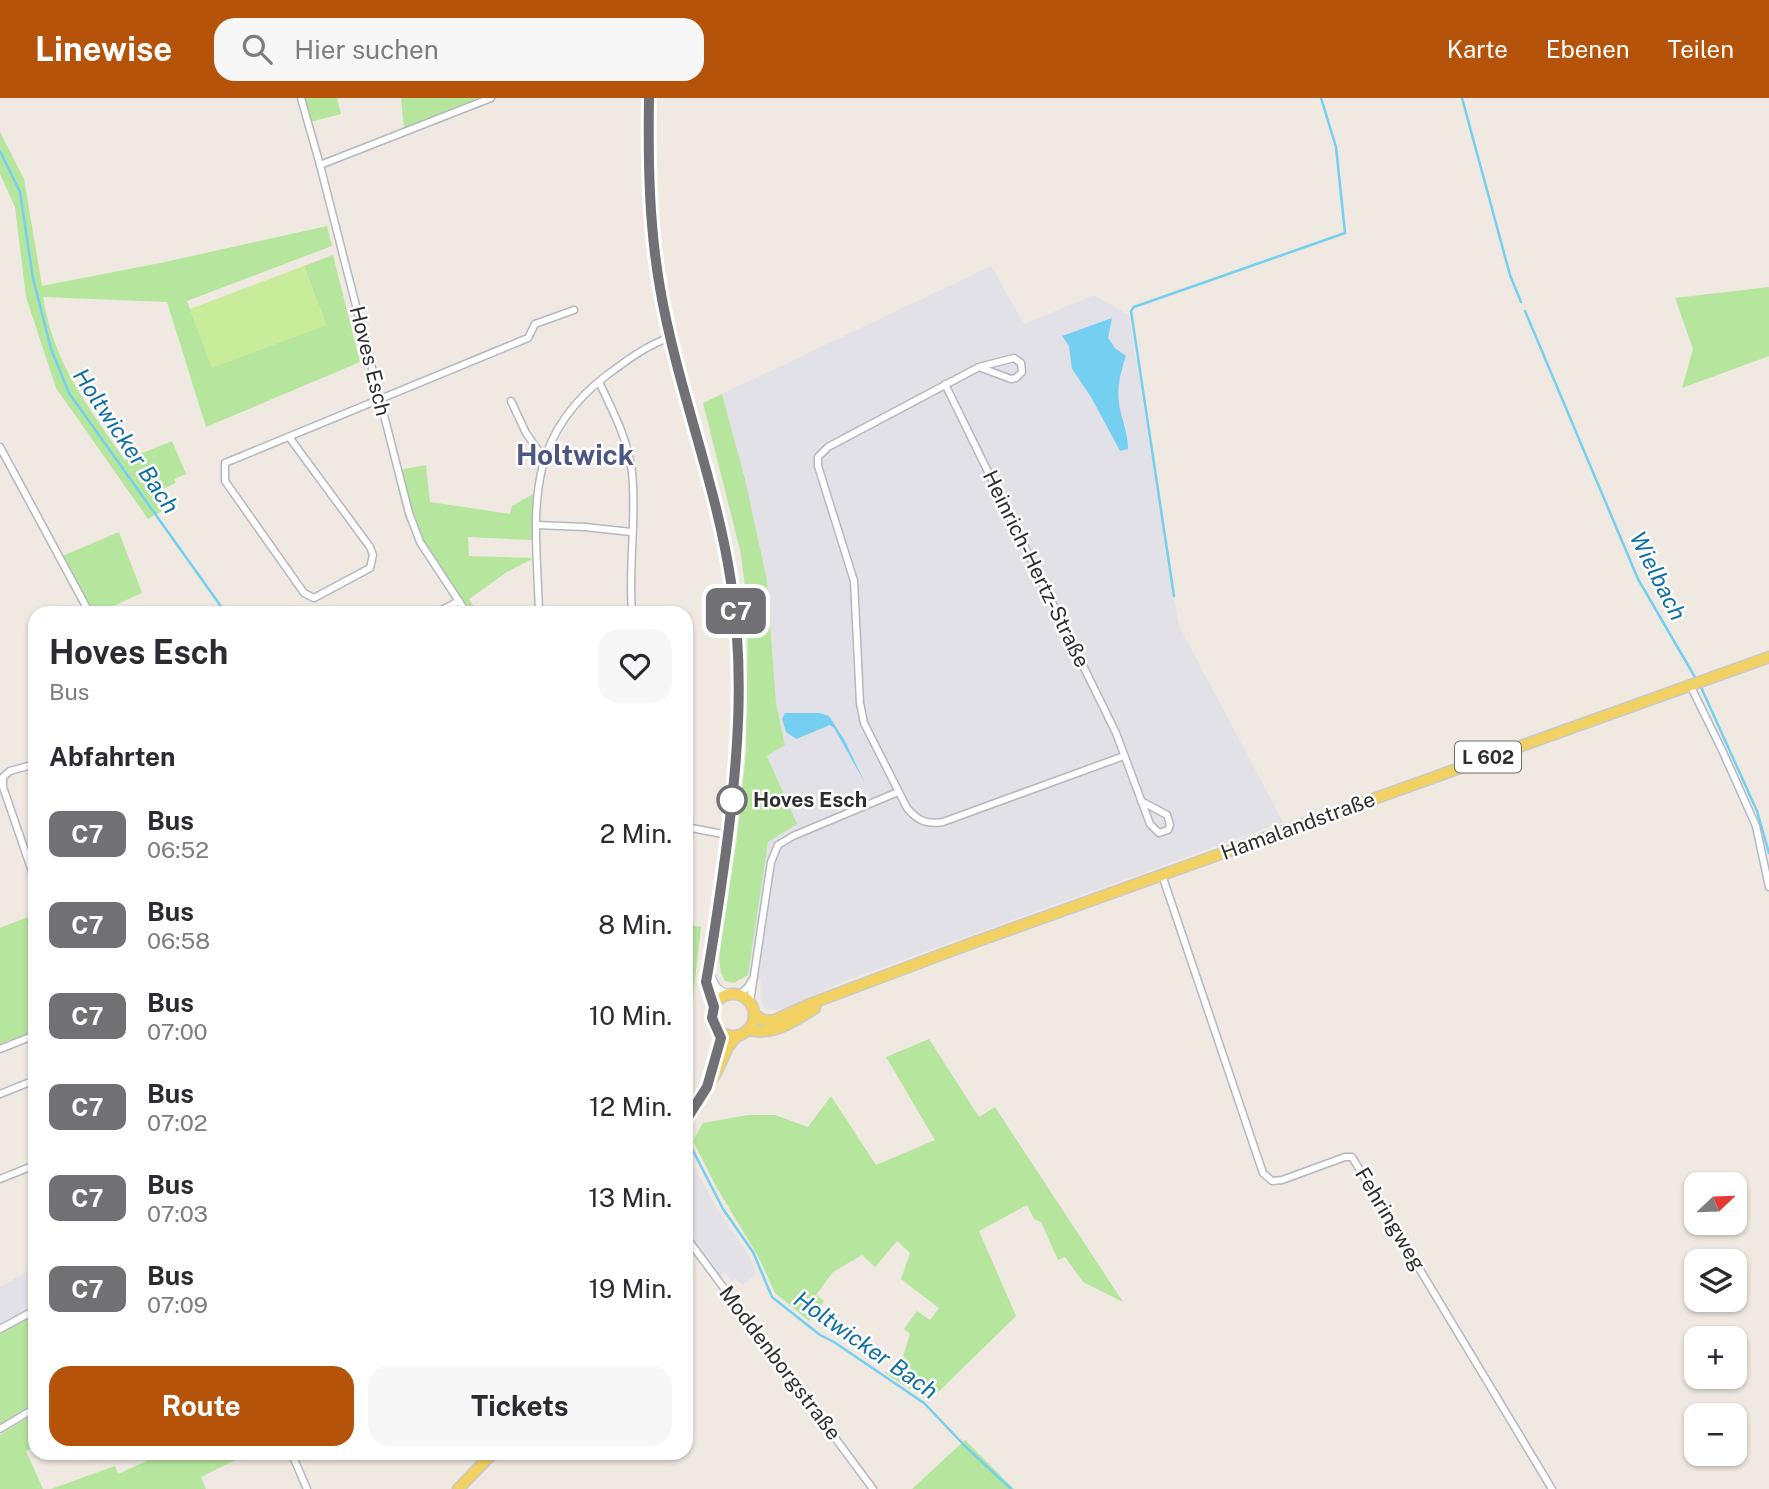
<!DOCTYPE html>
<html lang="de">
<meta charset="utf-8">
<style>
:root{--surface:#fff;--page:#f7f7f7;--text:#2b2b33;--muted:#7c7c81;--accent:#b45309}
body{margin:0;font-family:"Public Sans",sans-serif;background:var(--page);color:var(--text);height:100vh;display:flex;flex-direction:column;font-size:26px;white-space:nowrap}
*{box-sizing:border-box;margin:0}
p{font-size:23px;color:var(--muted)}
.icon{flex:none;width:38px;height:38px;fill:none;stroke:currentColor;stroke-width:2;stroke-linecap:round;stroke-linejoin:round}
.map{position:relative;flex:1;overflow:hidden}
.panel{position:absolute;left:28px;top:508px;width:665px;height:854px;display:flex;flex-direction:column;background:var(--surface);border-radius:21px;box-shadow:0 2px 5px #0004}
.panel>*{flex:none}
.badge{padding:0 14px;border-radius:10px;font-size:24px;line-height:46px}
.needle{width:46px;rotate:67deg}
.fabs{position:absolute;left:1684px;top:1074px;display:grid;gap:14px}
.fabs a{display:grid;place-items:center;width:63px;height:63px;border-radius:14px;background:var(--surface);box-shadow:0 2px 5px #0004;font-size:35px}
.map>.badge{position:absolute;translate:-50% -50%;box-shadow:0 0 0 4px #fff}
h2{padding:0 21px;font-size:26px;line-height:63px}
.round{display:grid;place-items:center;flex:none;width:74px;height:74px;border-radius:21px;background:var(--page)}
.head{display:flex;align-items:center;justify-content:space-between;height:119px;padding:0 21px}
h1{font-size:33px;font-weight:700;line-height:52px}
.button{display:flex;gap:14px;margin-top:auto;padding:14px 21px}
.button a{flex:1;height:80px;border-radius:21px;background:var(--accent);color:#fff;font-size:28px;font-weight:700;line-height:80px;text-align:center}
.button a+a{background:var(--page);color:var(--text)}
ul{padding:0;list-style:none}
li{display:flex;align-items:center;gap:21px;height:91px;padding:0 21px}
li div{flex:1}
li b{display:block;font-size:26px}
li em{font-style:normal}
li .badge{min-width:77px;font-weight:700;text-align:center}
header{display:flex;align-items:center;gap:42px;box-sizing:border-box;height:98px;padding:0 35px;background:var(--accent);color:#fff}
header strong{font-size:33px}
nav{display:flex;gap:38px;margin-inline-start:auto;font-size:24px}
.search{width:490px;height:63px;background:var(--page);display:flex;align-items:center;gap:18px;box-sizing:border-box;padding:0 24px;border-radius:21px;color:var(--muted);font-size:26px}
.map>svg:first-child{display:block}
</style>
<header>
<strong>Linewise</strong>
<div class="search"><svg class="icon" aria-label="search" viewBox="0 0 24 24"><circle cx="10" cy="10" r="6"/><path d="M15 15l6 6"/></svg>Hier suchen</div>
<nav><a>Karte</a><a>Ebenen</a><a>Teilen</a></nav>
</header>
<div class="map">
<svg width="1769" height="1391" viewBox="0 0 1769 1391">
<rect width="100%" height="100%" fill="#efe9e1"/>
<!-- industrial -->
<g fill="#e3e1e8">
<path d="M 991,168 L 1024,226 L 1094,197 L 1129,217 L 1179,528 L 1283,724 L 850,881 L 781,912 L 769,912 L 764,909 L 761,902 L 761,882 L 748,877 L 760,790 L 768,744 L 796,726 L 767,657 L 785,646 L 776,605 L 767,482 L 745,381 L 722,296 Z"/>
<path d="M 686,1053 L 718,1113 L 748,1156 L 756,1176 L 743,1187 L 736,1181 L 732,1183 L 725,1175 L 720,1179 L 686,1133 Z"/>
<path d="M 35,1169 L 35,1207 L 0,1227 L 0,1189 Z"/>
</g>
<!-- green -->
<g fill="#b6e59e">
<path d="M 304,0 L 337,0 L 341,16 L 310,24 Z"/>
<path d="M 401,0 L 481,0 L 404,31 Z"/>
<path d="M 0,34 L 24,81 L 42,188 L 165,164 L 327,128 L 332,148 L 187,203 L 212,269 L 326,227 L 304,168 L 333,157 L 360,264 L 206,329 L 167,204 L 43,199 C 53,264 88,309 125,362 L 172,343 L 186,376 L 174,381 L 176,385 L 156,394 L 167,410 L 148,421 L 56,290 L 26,199 L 15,109 L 0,76 Z"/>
<path d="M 1769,189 L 1769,258 L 1682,290 L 1693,251 L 1675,200 Z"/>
<path d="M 722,296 L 745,381 L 767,482 L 776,605 L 785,647 L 767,658 L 797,726 L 768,744 L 748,877 L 734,885 L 725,883 L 721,875 L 719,860 L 737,739 L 746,655 L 748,515 L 741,456 L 703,305 Z"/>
<path d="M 426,367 L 430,404 L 510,416 L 512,408 L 533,396 L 532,442 L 468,439 L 469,458 L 534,460 L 507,474 L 469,501 L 477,514 L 447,514 L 457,508 L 419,449 L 405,418 L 394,373 Z"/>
<path d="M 119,434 L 142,495 L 100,514 L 90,514 L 60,459 Z"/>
<path d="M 35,816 L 35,933 L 0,946 L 0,830 Z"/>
<path d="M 686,826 L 701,829 L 693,900 L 686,899 Z"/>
<path d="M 929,941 L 979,1019 L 995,1009 L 1123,1204 L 1083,1184 L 1065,1159 L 1058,1162 L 1041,1124 L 1034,1121 L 1027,1107 L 979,1133 L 1016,1218 L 929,1303 L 885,1275 L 903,1259 L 910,1236 L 904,1231 L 917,1213 L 930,1222 L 939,1210 L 901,1181 L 910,1155 L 897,1143 L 875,1169 L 862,1157 L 833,1174 L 816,1197 L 824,1203 L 809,1223 L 775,1195 L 758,1158 L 717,1090 L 693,1043 L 703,1025 L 748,1017 L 775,1017 L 808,1029 L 831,998 L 876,1067 L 935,1042 L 886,959 Z"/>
<path d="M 35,1215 L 35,1305 L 0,1326 L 0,1234 Z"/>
<path d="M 35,1315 L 35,1348 L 26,1353 L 43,1391 L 0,1391 L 0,1337 Z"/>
<path d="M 965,1342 L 1014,1391 L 912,1391 Z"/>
<path d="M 146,1355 L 238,1355 L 240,1360 L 201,1379 L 206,1391 L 51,1391 L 115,1368 L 118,1376 L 149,1362 Z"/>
</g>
<!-- pitch -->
<path fill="#c9ec9a" d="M 304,168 L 326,227 L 212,270 L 190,211 Z"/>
<!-- water -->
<g fill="#75cff0">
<path d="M 1112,220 L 1108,240 L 1115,250 L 1126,258 C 1119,278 1115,297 1122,319 C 1125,331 1128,338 1128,351 L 1120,353 L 1091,299 L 1072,271 L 1069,248 L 1062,238 Z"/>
<path d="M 785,615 L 820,615 L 829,618 L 845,643 L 865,685 L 834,630 L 830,627 L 796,641 L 786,634 L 782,621 Z"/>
</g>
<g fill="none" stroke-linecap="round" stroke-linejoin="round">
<!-- stream -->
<g stroke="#75cff0" stroke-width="2.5">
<path d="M 1462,0 L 1510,177 L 1521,204"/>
<path d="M 0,53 L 20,94 L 33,180 L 51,251 L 69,295 L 225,514"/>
<path d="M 1525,213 L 1638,481 L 1696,581"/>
<path d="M 1174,498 L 1131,213 L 1134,209 L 1345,135 L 1336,49 L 1321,0"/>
<path d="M 1700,587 L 1757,713 L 1769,755"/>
<path d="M 686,1039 L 723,1111 L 753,1154 L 772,1199 L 820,1237 L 834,1244 L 924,1305 L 966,1349 L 1011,1391"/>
</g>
<defs>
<g id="street">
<path d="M 301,0 L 320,67 L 409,415 L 420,444 L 466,514"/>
<path d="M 320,67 L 491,0"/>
<path d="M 979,269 L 1014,260 L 1021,265 L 1022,274 L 1016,280 L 1011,281 L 979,269 L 828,349 L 818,359 L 818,368 L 854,483 L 860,605 L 864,625 L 907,710 C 917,722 926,727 943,724 L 1124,658"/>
<path d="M 599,284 C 613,313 628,342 632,374 C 637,421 628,468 632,514"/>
<path d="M 945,286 L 1116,635 L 1150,726 L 1159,735 L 1168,732 L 1170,727 L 1167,717 L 1141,703"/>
<path d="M 511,303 L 526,335 L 543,359"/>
<path d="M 289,339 L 370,449 L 373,457 L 370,470 L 314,500 L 304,495 L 225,383 L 225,365 L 528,240 L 535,226 L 574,212"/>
<path d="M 0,349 L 89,514"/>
<path d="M 536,427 L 585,429 L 631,434"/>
<path d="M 438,514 L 459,503"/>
<path d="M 539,514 C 536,418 520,343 607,277 C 629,261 645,248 671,239"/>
<path d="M 1690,587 L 1722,652 L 1756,728 L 1769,789"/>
<path d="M 35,666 L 10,673 L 3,679 L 3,689 L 35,782"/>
<path d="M 686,729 L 728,737"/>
<path d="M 1162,777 L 1263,1075 L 1272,1083 L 1282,1082 L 1345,1059 L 1352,1059 L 1552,1391"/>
<path d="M 739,897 L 748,889 L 752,882"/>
<path d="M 750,904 L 771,764 L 778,747 L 793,738 L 898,694"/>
<path d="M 0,951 L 35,937"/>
<path d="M 0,996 L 35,982"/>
<path d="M 0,1081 L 35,1067"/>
<path d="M 686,1139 L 873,1391"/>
<path d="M 0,1231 L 35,1212"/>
<path d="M 0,1331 L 35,1310"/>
<path d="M 291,1354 L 307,1391"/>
</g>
<g id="secondary">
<path d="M 649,0 C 648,64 649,127 660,190 C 678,291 717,387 732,489 C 746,581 737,672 724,763 C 719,803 714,844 706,884 L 714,909"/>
<path d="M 710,877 C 713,887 717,895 729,896"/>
</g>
<g id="primary">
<circle cx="733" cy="917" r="21"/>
<path d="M 754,916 L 765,923 L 775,922 L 810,906 L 964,848 L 1769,559"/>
<path d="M 749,932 C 773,938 795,923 815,910"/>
<path d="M 713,969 L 721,940 L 720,934"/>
<path d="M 686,1022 L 716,975 L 728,949 L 737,938"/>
<path d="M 458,1391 L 494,1354"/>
</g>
</defs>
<!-- street casing -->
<use href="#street" stroke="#b4b7c1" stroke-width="9"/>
<!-- secondary casing -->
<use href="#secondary" stroke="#b4b7c1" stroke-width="11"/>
<!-- primary casing -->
<use href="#primary" stroke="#c9c9c9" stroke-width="13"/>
<!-- street -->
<use href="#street" stroke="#fff" stroke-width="6"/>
<!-- secondary -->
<use href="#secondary" stroke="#fff" stroke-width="9"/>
<!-- primary -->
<use href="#primary" stroke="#f2d163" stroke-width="10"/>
</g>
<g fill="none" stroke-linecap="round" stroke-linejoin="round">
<defs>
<path id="line" d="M 649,0 C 648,64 649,127 660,190 C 677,289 716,384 731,484 C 745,573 738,663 726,753 C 720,797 714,840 706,884 L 714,909 L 712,920 L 721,940 L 707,989 L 686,1022"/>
</defs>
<!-- line casing -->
<use href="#line" stroke="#fff" stroke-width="16"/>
<!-- line -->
<use href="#line" stroke="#707075" stroke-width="10"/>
</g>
<!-- markers -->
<circle fill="#fff" stroke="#707075" stroke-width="3.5" cx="732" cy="702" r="14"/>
<g text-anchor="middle" stroke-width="5" stroke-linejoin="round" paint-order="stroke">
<!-- shield labels -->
<rect fill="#fff" stroke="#6d6d6d" stroke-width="2" x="1455" y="643.5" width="66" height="31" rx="5"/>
<g font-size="19" font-weight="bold" fill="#2e2e2e">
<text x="1488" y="666">L 602</text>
</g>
<!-- street labels -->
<g font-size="21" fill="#2e2e2e" stroke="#fff">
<text transform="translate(370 263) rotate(76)" y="7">Hoves Esch</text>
<text transform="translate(1036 471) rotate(64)" y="7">Heinrich-Hertz-Straße</text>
<text transform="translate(1298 728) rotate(-20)" y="7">Hamalandstraße</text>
<text transform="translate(1390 1121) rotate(59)" y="7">Fehringweg</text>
<text transform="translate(780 1265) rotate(53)" y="7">Moddenborgstraße</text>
</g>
<!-- stop labels -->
<g font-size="21" font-weight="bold" fill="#2e2e2e" stroke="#fff" text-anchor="start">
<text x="753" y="709">Hoves Esch</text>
</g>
<!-- water labels -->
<g font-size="23" font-style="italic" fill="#0d6fa3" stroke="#fff">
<text transform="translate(126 343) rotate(56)" y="8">Holtwicker Bach</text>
<text transform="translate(1658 478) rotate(63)" y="8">Wielbach</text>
<text transform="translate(866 1247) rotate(35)" y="8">Holtwicker Bach</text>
</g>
<!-- district labels -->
<g font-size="28" font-weight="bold" fill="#4d5680" stroke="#fff">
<text x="575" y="367">Holtwick</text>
</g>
</g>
</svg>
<div class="fabs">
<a><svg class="needle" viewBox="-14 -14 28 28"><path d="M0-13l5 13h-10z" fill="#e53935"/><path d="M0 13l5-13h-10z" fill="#7c7c81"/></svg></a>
<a><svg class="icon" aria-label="layers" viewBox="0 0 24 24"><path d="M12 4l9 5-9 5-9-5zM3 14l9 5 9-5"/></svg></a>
<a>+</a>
<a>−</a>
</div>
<b class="badge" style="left:736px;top:513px;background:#707075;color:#fff">C7</b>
<section class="panel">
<div class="head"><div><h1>Hoves Esch</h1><p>Bus</p></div><a class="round"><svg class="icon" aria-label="heart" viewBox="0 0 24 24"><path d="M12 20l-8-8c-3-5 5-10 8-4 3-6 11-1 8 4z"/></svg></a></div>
<h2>Abfahrten</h2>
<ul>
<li><span class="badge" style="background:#707075;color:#fff">C7</span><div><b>Bus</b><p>06:52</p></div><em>2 Min.</em></li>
<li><span class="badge" style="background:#707075;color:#fff">C7</span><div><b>Bus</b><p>06:58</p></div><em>8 Min.</em></li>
<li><span class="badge" style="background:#707075;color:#fff">C7</span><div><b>Bus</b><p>07:00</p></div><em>10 Min.</em></li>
<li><span class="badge" style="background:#707075;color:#fff">C7</span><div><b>Bus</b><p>07:02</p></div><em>12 Min.</em></li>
<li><span class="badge" style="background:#707075;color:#fff">C7</span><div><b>Bus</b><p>07:03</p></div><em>13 Min.</em></li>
<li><span class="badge" style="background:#707075;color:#fff">C7</span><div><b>Bus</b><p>07:09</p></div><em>19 Min.</em></li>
</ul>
<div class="button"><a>Route</a><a>Tickets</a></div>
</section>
</div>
